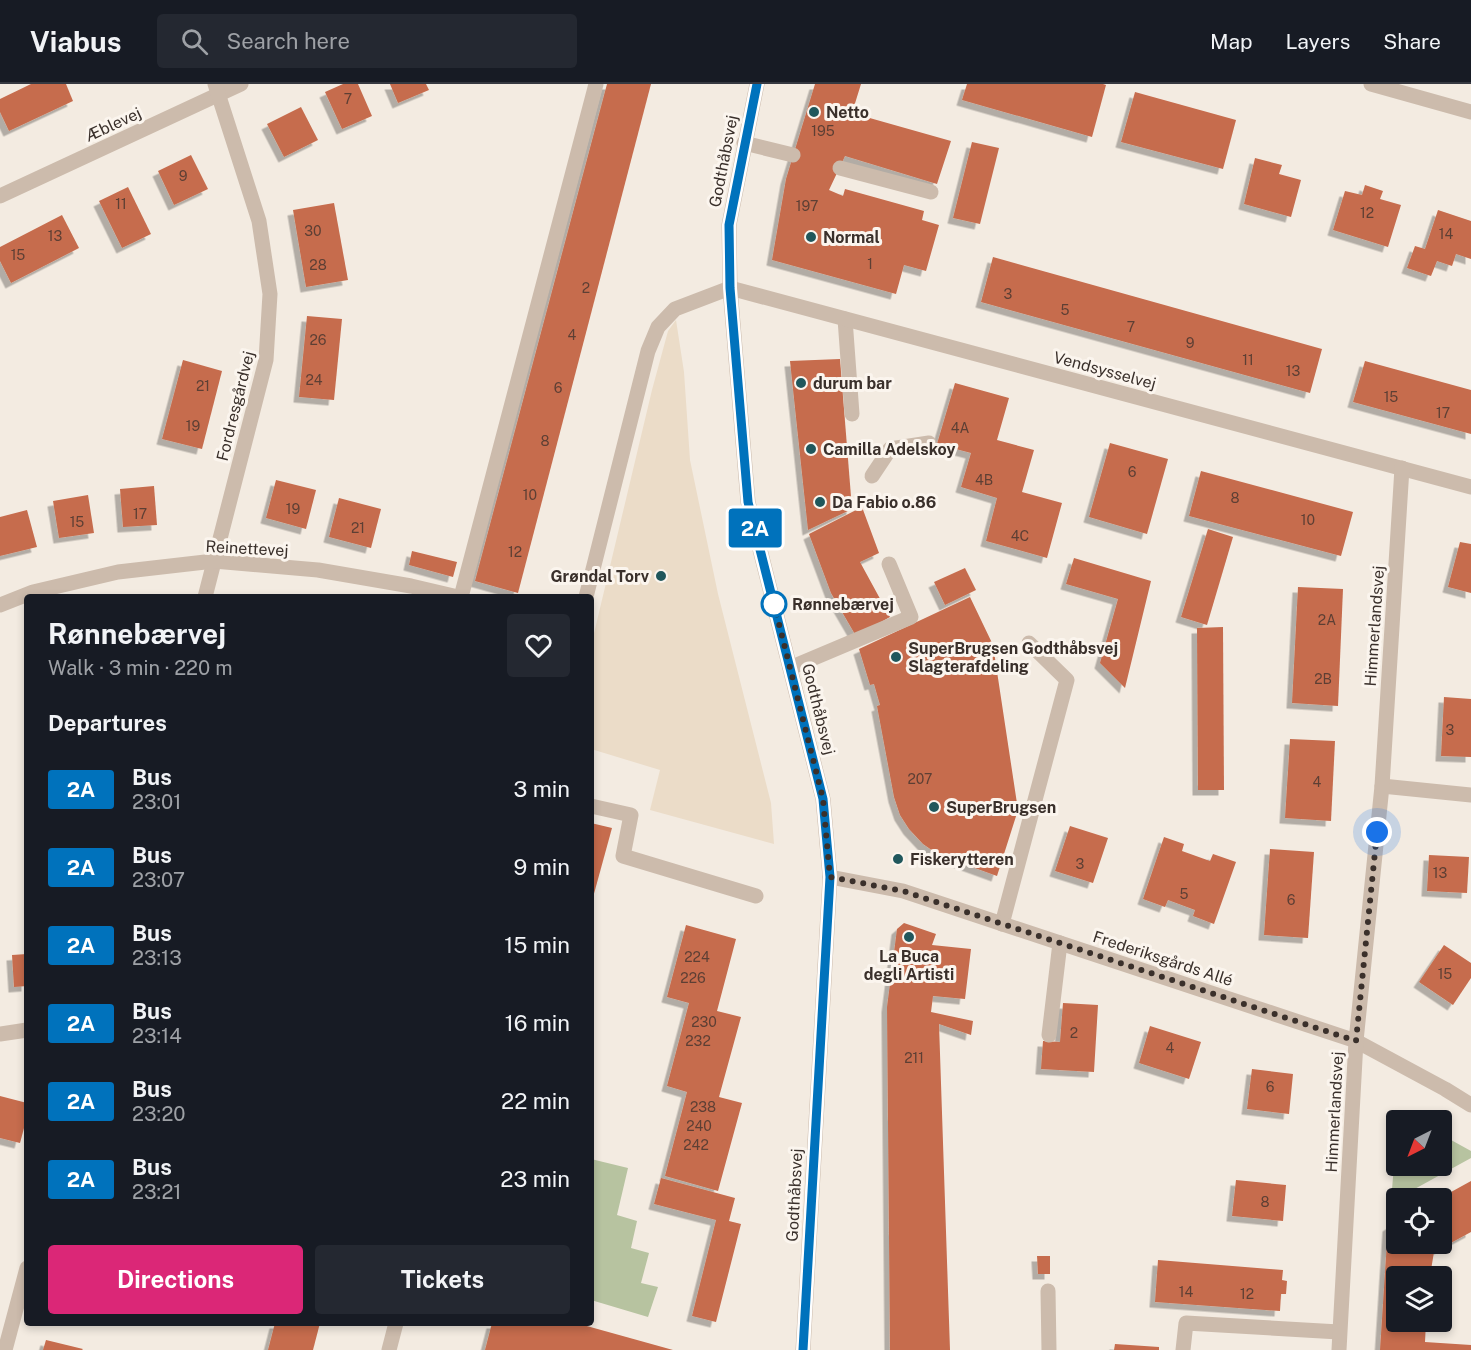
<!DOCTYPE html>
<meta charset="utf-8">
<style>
:root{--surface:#171b24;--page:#242831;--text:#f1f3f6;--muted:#9ea1a6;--line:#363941;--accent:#db2777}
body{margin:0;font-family:"Public Sans",sans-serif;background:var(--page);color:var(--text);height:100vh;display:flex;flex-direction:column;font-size:22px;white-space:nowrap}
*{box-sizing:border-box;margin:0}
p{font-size:20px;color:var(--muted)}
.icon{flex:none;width:33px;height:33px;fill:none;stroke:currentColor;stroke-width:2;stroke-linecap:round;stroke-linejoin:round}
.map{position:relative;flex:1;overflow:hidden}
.side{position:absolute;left:24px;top:510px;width:570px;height:732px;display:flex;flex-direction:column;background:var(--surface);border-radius:6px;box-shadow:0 3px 9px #0003}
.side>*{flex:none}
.badge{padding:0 12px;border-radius:4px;font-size:21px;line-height:39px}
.needle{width:39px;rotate:222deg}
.tools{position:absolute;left:1386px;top:1026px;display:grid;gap:12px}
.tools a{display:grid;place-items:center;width:66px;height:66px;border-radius:6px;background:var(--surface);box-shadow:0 3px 9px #0003;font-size:30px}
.you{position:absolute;width:30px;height:30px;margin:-15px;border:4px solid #fff;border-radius:50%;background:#1a73e8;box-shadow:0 0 0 9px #1a73e833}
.map>.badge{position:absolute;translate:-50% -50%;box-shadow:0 0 0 3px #fff}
h2{padding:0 24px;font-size:22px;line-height:54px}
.round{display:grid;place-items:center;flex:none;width:63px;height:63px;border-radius:6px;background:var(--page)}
.overview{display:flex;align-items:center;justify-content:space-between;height:102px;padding:0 24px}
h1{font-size:28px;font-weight:700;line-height:45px}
.cta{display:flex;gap:12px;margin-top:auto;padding:12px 24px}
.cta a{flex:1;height:69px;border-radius:6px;background:var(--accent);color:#fff;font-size:24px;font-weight:700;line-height:69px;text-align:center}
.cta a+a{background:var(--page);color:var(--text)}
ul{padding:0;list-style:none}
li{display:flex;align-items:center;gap:18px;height:78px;padding:0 24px}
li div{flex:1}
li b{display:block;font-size:22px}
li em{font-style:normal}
li .badge{min-width:66px;font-weight:700;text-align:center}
header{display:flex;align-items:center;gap:36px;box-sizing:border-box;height:84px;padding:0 30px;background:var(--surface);border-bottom:2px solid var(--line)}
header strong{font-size:28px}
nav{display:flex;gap:33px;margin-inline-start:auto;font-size:21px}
.search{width:420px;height:54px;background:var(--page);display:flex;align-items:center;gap:15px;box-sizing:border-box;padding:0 21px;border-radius:6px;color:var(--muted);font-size:22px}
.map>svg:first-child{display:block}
</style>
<header>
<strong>Viabus</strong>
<div class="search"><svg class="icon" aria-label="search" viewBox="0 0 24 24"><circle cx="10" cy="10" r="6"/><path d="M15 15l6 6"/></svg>Search here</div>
<nav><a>Map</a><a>Layers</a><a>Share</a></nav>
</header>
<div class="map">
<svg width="1471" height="1266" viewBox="0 0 1471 1266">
<defs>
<filter id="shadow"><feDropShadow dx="-5.5" dy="5.5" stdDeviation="0" flood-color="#0004"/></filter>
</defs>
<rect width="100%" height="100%" fill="#f3ebe1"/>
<!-- green -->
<g fill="#b7c3a0">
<path d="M 1442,1051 L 1471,1067 L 1471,1074 L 1391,1118 L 1396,1056 L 1396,1082 L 1442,1082 Z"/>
<path d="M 591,1075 L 628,1084 L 617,1131 L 637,1137 L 631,1164 L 649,1169 L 641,1199 L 658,1203 L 648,1233 L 591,1216 Z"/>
</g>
<!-- plaza -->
<path fill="#ebdcc8" d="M 676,236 L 684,288 L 690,376 L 718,510 L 771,719 L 774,760 L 650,726 L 660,686 L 591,665 L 591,562 L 652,306 L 668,247 Z"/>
<!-- building -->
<g fill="#c66c4d" filter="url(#shadow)">
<path d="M 31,0 L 66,0 L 73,17 L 9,47 L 0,28 L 0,15 Z"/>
<path d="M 343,0 L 358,0 L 372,32 L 342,45 L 325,8 Z"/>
<path d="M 390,0 L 426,0 L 429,6 L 398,19 Z"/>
<path d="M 607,0 L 651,0 L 518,509 L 475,497 Z"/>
<path d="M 815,0 L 861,0 L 852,29 L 951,57 L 937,100 L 845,72 L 829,106 L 843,112 L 845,105 L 924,127 L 922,136 L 939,141 L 926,187 L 904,181 L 896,210 L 772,176 L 786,95 Z"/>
<path d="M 967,0 L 1103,0 L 1106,1 L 1092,53 L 962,16 Z"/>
<path d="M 1135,8 L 1236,36 L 1223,85 L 1121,58 Z"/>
<path d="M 301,23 L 318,56 L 284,73 L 267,40 Z"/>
<path d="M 972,58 L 999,64 L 980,140 L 953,134 Z"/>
<path d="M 191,71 L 208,105 L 174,121 L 158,87 Z"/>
<path d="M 1255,74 L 1282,81 L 1279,90 L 1301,96 L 1291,133 L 1244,120 Z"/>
<path d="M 1365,101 L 1383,107 L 1380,115 L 1401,121 L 1388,163 L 1333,146 L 1345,107 L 1362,111 Z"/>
<path d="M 128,103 L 151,150 L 122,164 L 99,117 Z"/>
<path d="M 334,119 L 348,196 L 306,203 L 293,126 Z"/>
<path d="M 1438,126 L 1471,137 L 1471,175 L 1456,170 L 1452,182 L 1437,177 L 1431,192 L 1407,184 L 1415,162 L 1425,165 Z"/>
<path d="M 62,131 L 79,164 L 11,199 L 0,177 L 0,163 Z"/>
<path d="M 993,173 L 1322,265 L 1310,309 L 981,218 Z"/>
<path d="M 307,232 L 342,235 L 334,316 L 299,313 Z"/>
<path d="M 840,275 L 852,425 L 808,446 L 790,277 Z"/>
<path d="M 183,276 L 222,287 L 202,365 L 162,355 Z"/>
<path d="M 1365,277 L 1471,306 L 1471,350 L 1353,318 Z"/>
<path d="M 955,299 L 1009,314 L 997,356 L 1034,366 L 1022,408 L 1062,419 L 1047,474 L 986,457 L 997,414 L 961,403 L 971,369 L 937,360 Z"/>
<path d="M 1110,359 L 1168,375 L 1147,450 L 1089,433 Z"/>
<path d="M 1201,387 L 1353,428 L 1341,472 L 1189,432 Z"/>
<path d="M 276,396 L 316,406 L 306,445 L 266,434 Z"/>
<path d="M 154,402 L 157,441 L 123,443 L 120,405 Z"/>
<path d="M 88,411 L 94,449 L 59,454 L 53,417 Z"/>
<path d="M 339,414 L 381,425 L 371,464 L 329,453 Z"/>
<path d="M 862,423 L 879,469 L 860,478 L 890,533 L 856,552 L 831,509 L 809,450 Z"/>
<path d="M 27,426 L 37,463 L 0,472 L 0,433 Z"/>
<path d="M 1208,445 L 1233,453 L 1207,541 L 1181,533 Z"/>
<path d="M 1460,458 L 1471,460 L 1471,509 L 1448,503 Z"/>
<path d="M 412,467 L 457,478 L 453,493 L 409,481 Z"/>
<path d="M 1074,474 L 1151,497 L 1125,604 L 1100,579 L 1118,515 L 1066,500 Z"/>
<path d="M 965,484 L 976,506 L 945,521 L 934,498 Z"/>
<path d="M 1298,503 L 1343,505 L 1338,622 L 1292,619 Z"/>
<path d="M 970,513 L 993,561 L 1018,726 L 997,792 L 939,771 L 923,760 L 909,745 L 900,731 L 894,713 L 877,622 L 880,621 L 874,600 L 870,601 L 859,565 Z"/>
<path d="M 1223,543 L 1224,706 L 1198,706 L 1197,544 Z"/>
<path d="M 1444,613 L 1471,615 L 1471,673 L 1441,672 Z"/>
<path d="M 1290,655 L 1335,657 L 1331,737 L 1285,734 Z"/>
<path d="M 591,739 L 612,744 L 592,817 L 591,817 Z"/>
<path d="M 1070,742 L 1108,754 L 1093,799 L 1055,787 Z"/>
<path d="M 1164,753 L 1184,760 L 1182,767 L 1210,777 L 1213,770 L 1236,778 L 1214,840 L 1193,832 L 1195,826 L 1168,816 L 1165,823 L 1143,815 Z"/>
<path d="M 1270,765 L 1314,768 L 1308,854 L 1264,851 Z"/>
<path d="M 1429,771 L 1469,773 L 1467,809 L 1427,807 Z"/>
<path d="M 904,839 L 936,850 L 932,861 L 971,865 L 965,915 L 933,912 L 931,928 L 973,937 L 971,951 L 939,940 L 950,1266 L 890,1266 L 887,923 L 897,845 Z"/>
<path d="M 686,841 L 736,855 L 717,927 L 741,933 L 719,1013 L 742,1019 L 718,1107 L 665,1092 L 687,1008 L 667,1002 L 689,919 L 667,913 Z"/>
<path d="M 1444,861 L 1471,879 L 1471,894 L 1453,921 L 1419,898 Z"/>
<path d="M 27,870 L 27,902 L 14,903 L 12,871 Z"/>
<path d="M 1063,919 L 1098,921 L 1094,988 L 1041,985 L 1043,957 L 1060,958 Z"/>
<path d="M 1150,942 L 1201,958 L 1189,995 L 1139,979 Z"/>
<path d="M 1252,985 L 1293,990 L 1289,1030 L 1247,1025 Z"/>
<path d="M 0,1012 L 27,1019 L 27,1033 L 20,1059 L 0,1054 Z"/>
<path d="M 661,1094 L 735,1114 L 729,1137 L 741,1140 L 716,1238 L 692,1232 L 716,1136 L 654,1120 Z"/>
<path d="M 1236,1096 L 1286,1101 L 1283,1137 L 1232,1132 Z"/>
<path d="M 1471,1097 L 1471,1148 L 1434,1168 L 1430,1192 L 1396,1192 L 1396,1238 L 1426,1238 L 1425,1258 L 1471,1261 L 1471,1266 L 1380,1266 L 1388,1142 L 1396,1137 L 1396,1160 L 1442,1160 L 1442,1113 Z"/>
<path d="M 1037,1172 L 1050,1172 L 1050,1190 L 1038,1190 Z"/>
<path d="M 1158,1176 L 1283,1186 L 1282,1196 L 1287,1197 L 1286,1210 L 1281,1210 L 1280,1227 L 1155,1218 Z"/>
<path d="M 275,1239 L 320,1239 L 313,1266 L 268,1266 Z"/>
<path d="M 492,1239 L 576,1239 L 673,1266 L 485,1266 Z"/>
<path d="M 46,1256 L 83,1265 L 82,1266 L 43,1266 Z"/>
<path d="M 1115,1260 L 1159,1263 L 1159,1266 L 1114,1266 Z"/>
</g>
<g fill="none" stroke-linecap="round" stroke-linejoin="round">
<!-- service -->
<g stroke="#ccbbac" stroke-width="15">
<path d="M 744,59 L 793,71"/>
<path d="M 840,84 L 931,108"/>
<path d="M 845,235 L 852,330"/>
<path d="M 872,392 L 890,365 L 929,359"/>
<path d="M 461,513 L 596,0"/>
<path d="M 790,584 L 911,533 L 889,480"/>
<path d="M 1382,702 L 1471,711"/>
<path d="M 591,722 L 631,731 L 623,772 L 756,812"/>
<path d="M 1002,840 L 1067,596 L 1029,559"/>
<path d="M 1049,951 L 1060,859"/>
<path d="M 1048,1207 L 1049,1266"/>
</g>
<!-- minor -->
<g stroke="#ccbbac" stroke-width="15">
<path d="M 1371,0 L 1471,28"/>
<path d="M 0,112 L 241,0"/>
<path d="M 205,513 L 266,276 L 270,210 L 259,137 L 215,0"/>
<path d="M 586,513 L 648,267 L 658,243 L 675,225 L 730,204 L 1471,403"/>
<path d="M 0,521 L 33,508 L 118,488 L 214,477 L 318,486 L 411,502 L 458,513"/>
<path d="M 830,793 L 903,807 L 1356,957 L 1445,1005 L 1471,1021"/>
<path d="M 0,950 L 27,946"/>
<path d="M 5,1266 L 27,1184"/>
<path d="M 389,1266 L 396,1239"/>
<path d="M 1183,1266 L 1186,1239 L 1339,1248"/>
<path d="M 1339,1266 L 1356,957 L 1382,702 L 1402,384"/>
</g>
<!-- tertiary -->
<path stroke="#ccbbac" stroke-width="15" d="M 757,0 L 729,141 L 730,204 L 748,418 L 823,715 L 830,793 L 803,1266"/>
</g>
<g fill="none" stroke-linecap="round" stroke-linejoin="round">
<defs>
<path id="line" d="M 757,0 L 729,141 L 730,204 L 748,418 L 823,715 L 830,793 L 803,1266"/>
</defs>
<!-- line casing -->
<use href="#line" stroke="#fff" stroke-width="14"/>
<!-- line -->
<use href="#line" stroke="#0072bc" stroke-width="9"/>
<!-- walk -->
<path stroke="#3a302b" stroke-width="6" stroke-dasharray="0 10.8" d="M 774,520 L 823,715 L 830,793 L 903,807 L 1356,957 L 1377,748"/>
</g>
<!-- markers -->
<g fill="#20575c" stroke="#fbf5ee" stroke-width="2">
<circle cx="814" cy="28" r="6"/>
<circle cx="811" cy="153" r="6"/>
<circle cx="801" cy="299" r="6"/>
<circle cx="811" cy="365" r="6"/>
<circle cx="820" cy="418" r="6"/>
<circle cx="661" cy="492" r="6"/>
<circle cx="896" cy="573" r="6"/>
<circle cx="934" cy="723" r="6"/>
<circle cx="898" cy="775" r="6"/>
<circle cx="909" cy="853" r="6"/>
</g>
<circle fill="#fff" stroke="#0072bc" stroke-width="3" cx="774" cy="520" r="12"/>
<g text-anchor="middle" stroke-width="6" stroke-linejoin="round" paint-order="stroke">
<!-- number labels -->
<g font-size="14" fill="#5d3f34">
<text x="348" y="20">7</text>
<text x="823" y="52">195</text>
<text x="183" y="97">9</text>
<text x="121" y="125">11</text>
<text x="807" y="127">197</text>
<text x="1367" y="134">12</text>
<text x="313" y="152">30</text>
<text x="1446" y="155">14</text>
<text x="55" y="157">13</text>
<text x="18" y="176">15</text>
<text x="870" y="185">1</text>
<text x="318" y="186">28</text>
<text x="586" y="209">2</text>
<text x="1008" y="215">3</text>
<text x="1065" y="231">5</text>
<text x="1131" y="248">7</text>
<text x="572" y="256">4</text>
<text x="318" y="261">26</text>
<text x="1190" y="264">9</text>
<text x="1248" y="281">11</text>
<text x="1293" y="292">13</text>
<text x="314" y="301">24</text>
<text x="203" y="307">21</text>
<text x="558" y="309">6</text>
<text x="1391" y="318">15</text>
<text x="1443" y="334">17</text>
<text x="193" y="347">19</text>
<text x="960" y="349">4A</text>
<text x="545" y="362">8</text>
<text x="1132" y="393">6</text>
<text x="984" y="401">4B</text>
<text x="530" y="416">10</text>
<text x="1235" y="419">8</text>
<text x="293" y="430">19</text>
<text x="140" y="435">17</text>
<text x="1308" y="441">10</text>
<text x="77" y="443">15</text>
<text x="358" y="449">21</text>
<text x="1020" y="457">4C</text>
<text x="515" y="473">12</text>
<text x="1327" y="541">2A</text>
<text x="1323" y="600">2B</text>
<text x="1450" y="651">3</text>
<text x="920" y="700">207</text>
<text x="1317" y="703">4</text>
<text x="1080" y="785">3</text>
<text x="1440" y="794">13</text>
<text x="1184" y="815">5</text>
<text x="1291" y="821">6</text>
<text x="697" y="878">224</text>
<text x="1445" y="895">15</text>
<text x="693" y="899">226</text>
<text x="704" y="943">230</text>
<text x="1074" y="954">2</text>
<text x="698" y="962">232</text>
<text x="1170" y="969">4</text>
<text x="914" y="979">211</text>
<text x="1270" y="1008">6</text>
<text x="703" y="1028">238</text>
<text x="699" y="1047">240</text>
<text x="696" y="1066">242</text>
<text x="1265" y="1123">8</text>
<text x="1186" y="1213">14</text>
<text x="1247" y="1215">12</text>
</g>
<!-- poi labels -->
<g font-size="16" font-weight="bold" fill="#3a302b" stroke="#fbf5ee" text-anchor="start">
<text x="826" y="34">Netto</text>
<text x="823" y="159">Normal</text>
<text x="813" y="305">durum bar</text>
<text x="823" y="371">Camilla Adelskoy</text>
<text x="832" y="424">Da Fabio o.86</text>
<text x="649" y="498" text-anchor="end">Grøndal Torv</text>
<text x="908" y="570">SuperBrugsen Godthåbsvej<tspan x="908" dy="18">Slagterafdeling</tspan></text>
<text x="946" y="729">SuperBrugsen</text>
<text x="910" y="781">Fiskerytteren</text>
<text x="909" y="878" text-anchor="middle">La Buca<tspan x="909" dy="18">degli Artisti</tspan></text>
</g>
<!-- street labels -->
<g font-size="16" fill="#3a302b" stroke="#fbf5ee">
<text transform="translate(113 40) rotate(-25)" y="6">Æblevej</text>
<text transform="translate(723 77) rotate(-79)" y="6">Godthåbsvej</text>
<text transform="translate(1105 286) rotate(15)" y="6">Vendsysselvej</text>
<text transform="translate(235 322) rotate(-76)" y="6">Fordresgårdvej</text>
<text transform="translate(247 464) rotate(3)" y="6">Reinettevej</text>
<text transform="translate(1374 542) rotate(-86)" y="6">Himmerlandsvej</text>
<text transform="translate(819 625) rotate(76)" y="6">Godthåbsvej</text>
<text transform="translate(1163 874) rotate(18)" y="6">Frederiksgårds Allé</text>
<text transform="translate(1334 1028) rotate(-87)" y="6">Himmerlandsvej</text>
<text transform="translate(794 1111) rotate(-87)" y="6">Godthåbsvej</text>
</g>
<!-- stop labels -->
<g font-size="16" font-weight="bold" fill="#3a302b" stroke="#fbf5ee" text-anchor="start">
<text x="792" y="526">Rønnebærvej</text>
</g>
</g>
</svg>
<div class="tools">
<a><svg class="needle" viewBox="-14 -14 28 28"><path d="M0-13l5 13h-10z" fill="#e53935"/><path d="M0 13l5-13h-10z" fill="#9ea1a6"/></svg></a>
<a><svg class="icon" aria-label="locate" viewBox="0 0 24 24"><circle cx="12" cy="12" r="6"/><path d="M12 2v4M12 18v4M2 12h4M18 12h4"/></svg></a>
<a><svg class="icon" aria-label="layers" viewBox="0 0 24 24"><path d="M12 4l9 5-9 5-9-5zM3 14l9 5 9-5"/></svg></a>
</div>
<div class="you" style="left:1377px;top:748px"></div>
<b class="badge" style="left:755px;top:444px;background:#0072bc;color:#fff">2A</b>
<section class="side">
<div class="overview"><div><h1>Rønnebærvej</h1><p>Walk · 3 min · 220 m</p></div><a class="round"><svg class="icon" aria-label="heart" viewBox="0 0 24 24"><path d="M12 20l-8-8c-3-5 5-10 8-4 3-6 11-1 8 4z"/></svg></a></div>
<h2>Departures</h2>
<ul>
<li><span class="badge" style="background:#0072bc;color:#fff">2A</span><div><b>Bus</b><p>23:01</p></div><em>3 min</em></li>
<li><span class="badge" style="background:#0072bc;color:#fff">2A</span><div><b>Bus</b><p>23:07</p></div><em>9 min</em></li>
<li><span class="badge" style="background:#0072bc;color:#fff">2A</span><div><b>Bus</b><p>23:13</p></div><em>15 min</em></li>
<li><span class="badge" style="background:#0072bc;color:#fff">2A</span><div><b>Bus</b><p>23:14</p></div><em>16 min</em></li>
<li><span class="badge" style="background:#0072bc;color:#fff">2A</span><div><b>Bus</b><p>23:20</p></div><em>22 min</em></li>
<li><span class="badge" style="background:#0072bc;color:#fff">2A</span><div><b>Bus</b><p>23:21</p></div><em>23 min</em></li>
</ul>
<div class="cta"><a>Directions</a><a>Tickets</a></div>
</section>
</div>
